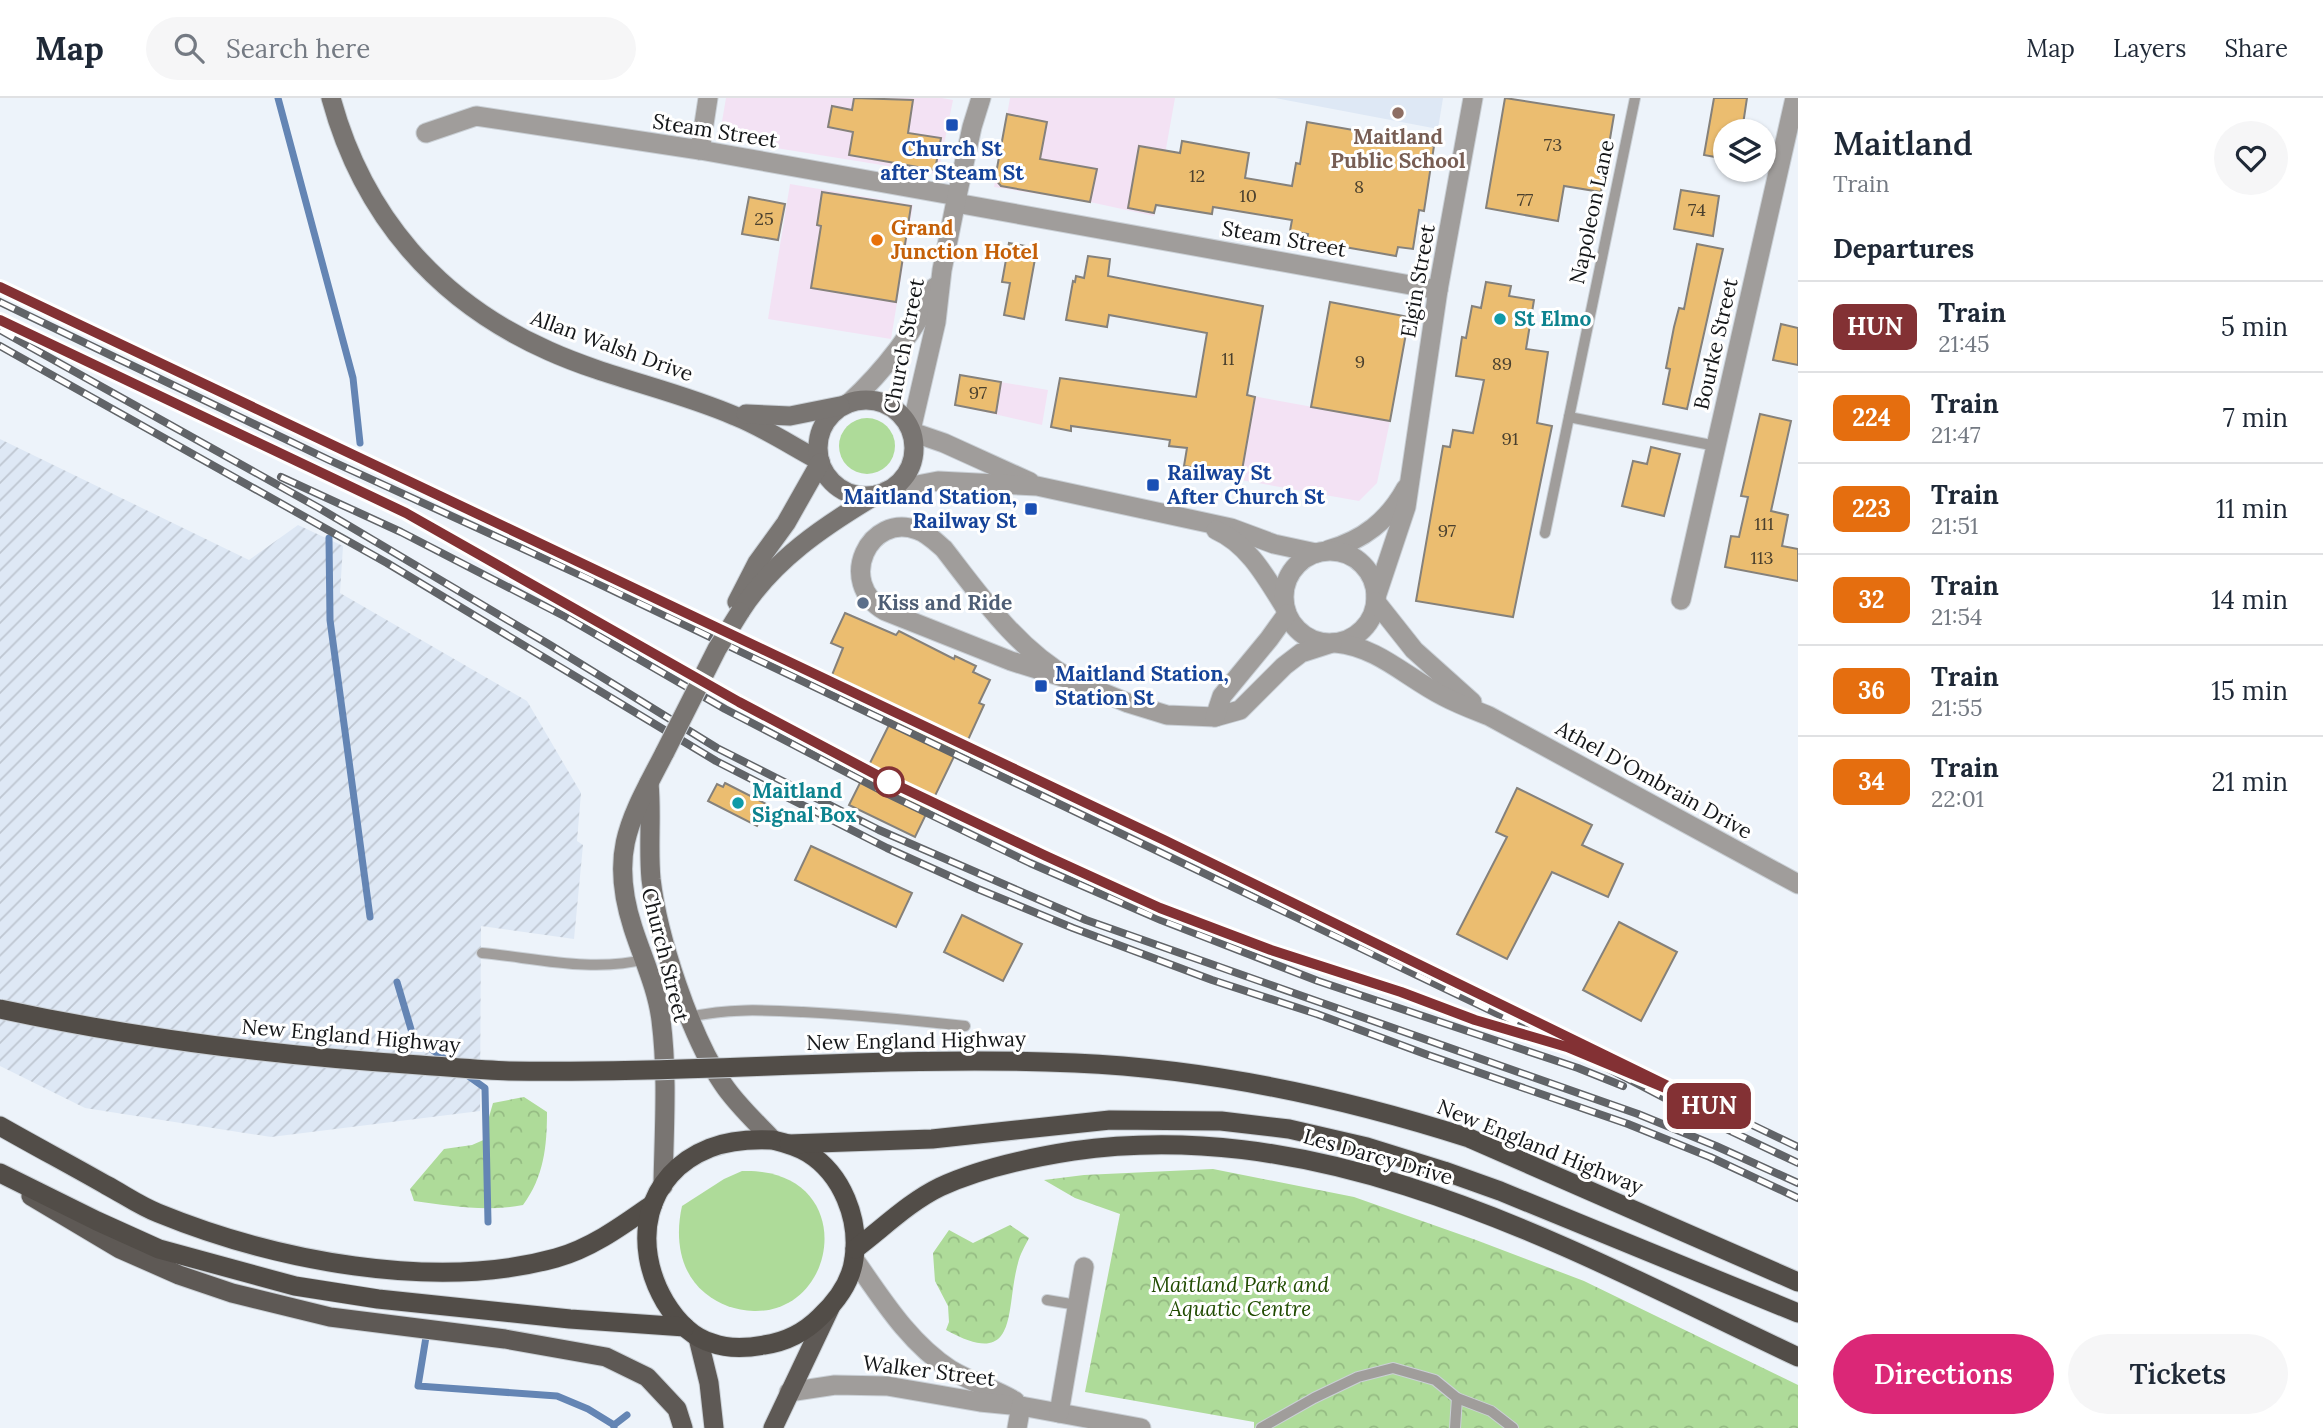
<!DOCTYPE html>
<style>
:root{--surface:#fff;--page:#f6f6f7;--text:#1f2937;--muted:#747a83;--line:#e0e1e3;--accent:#db2777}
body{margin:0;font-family:Lora,serif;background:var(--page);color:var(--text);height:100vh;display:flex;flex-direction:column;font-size:26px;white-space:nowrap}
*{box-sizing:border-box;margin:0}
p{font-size:23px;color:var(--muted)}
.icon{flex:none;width:38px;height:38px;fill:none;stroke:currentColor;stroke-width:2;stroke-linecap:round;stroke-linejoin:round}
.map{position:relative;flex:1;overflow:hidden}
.side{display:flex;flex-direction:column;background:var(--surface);width:525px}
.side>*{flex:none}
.badge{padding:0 14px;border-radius:10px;font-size:24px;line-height:46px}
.controls{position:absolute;left:1713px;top:21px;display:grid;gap:14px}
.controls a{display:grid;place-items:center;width:63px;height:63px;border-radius:50%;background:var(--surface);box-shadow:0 2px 5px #0004;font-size:35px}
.map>.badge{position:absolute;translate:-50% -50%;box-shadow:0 0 0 4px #fff}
h2{padding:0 35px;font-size:26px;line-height:63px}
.round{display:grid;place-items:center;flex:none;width:74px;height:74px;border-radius:37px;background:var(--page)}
.summary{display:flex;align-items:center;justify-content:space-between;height:119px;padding:0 35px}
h1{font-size:33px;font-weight:600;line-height:52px}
.cta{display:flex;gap:14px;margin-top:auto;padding:14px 35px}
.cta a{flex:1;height:80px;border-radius:42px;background:var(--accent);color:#fff;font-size:28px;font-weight:600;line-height:80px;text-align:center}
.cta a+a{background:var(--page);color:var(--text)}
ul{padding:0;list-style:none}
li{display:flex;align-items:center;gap:21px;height:91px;padding:0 35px;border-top:2px solid var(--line)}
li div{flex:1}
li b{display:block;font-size:26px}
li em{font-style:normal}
li .badge{min-width:77px;font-weight:700;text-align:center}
header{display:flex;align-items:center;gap:42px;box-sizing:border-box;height:98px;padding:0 35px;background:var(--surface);border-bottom:2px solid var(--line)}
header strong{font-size:33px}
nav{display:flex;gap:38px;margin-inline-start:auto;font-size:24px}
.search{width:490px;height:63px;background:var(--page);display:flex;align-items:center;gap:18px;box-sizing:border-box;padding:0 24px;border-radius:38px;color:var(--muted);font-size:26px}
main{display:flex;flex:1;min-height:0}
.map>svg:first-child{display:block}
</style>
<header>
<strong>Map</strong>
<div class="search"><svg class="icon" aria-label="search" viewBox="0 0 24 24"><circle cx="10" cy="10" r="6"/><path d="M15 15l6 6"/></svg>Search here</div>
<nav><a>Map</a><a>Layers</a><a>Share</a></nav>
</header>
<main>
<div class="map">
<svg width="1798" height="1330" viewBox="0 0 1798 1330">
<defs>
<pattern id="industrial-furrows" width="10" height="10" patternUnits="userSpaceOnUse" patternTransform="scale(1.75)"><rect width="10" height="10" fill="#dee8f5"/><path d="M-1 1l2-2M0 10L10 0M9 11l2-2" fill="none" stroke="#bec6d1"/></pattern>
<pattern id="forest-crowns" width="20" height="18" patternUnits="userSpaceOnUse" patternTransform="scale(1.75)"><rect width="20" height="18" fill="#aedb99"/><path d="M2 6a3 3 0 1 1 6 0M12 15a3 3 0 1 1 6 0" fill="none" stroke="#95bb83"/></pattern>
</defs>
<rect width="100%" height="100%" fill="#edf3fa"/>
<!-- commercial -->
<g fill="#f3e2f4">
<path d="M 726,0 L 942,0 L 953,2 L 938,76 L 719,41 Z"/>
<path d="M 1010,0 L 1175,0 L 1154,118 L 1090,104 L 994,89 Z"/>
<path d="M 790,86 L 913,107 L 891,241 L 768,221 Z"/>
<path d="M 960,277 L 1048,292 L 1042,327 L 955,307 Z"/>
<path d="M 1198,288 L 1390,323 L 1377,385 L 1359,403 L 1184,372 Z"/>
</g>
<!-- industrial -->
<path fill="url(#industrial-furrows)" d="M 0,341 L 249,462 L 298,427 L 343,448 L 340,495 L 527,603 L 581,695 L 577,743 L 583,747 L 574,841 L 481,828 L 480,1013 L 271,1039 L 85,1010 L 0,968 Z"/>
<!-- built -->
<path fill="#dee8f5" d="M 1275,0 L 1443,0 L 1438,31 Z"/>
<!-- forest -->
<g fill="url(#forest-crowns)">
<path d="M 524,999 L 547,1014 C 547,1048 544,1079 523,1107 C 487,1114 450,1108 414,1103 L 410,1091 L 444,1051 L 472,1047 L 488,1040 L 489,1019 L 493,1005 Z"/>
<path d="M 1213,1071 L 1354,1099 L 1476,1142 L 1584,1183 L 1798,1287 L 1798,1330 L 1254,1330 L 1254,1324 L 1085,1294 L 1120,1116 L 1075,1100 L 1044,1082 L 1084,1077 Z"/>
<path d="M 1010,1127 L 1029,1140 C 1025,1148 1020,1156 1018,1165 C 1005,1212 1020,1273 946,1232 L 949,1224 L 948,1208 L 935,1183 L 933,1155 L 949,1132 L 973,1145 Z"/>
</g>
<!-- garden -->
<g fill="#aedb99">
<circle cx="867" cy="348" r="28"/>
<path d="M 742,1073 C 859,1069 841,1215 754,1213 C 735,1212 720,1207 705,1195 C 679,1174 675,1139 682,1108 L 724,1081 Z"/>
</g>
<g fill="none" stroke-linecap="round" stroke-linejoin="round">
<!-- stream -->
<g stroke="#6485b4" stroke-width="7">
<path d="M 278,0 L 353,280 L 360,345"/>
<path d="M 329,440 L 330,522 L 370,819"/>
<path d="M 397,884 L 413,938 L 449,964"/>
<path d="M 464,975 L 485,990 L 488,1124"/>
<path d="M 426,1239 L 418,1288 L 557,1298 L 588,1311 L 614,1327"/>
<path d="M 614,1330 L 614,1327 L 627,1317"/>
</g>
</g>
<!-- building -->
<g fill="#ebbd70" stroke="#85817b" stroke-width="2">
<path d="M 854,0 L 913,2 L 908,35 L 941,40 L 935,72 L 849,57 L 853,34 L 828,29 L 832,8 L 852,12 Z"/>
<path d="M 1505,0 L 1614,17 L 1601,94 L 1564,88 L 1558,123 L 1486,110 Z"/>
<path d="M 1714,0 L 1747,0 L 1742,33 L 1726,33 L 1726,61 L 1704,57 Z"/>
<path d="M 1007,16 L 1047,24 L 1040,61 L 1097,71 L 1090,104 L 1001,88 L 995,81 Z"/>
<path d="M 1307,24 L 1417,43 L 1416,46 L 1434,48 L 1424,113 L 1419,112 L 1413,151 L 1398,149 L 1396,158 L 1333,147 L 1307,141 L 1308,136 L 1290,133 L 1292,122 L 1213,109 L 1212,116 L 1156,107 L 1154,115 L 1128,110 L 1139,48 L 1180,55 L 1182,43 L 1249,55 L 1245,80 L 1292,88 L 1296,65 L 1300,66 Z"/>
<path d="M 1681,92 L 1719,98 L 1713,138 L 1674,131 Z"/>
<path d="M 822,94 L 911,108 L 896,204 L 811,190 L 821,128 L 817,127 Z"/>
<path d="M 749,99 L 785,106 L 778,142 L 742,136 Z"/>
<path d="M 1009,145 L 1037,150 L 1024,221 L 1004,217 L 1010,185 L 1002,184 Z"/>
<path d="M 1697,146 L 1723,151 L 1687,311 L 1663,306 L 1670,271 L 1666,270 L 1674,229 L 1679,210 L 1684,211 Z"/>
<path d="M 1088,158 L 1110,161 L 1108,178 L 1263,208 L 1247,297 L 1255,299 L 1241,378 L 1184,368 L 1187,350 L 1169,348 L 1170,342 L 1071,328 L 1071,333 L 1051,329 L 1060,280 L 1196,299 L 1207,235 L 1109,217 L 1107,229 L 1066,222 L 1073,183 L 1075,184 L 1076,178 L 1084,180 Z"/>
<path d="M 1486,184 L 1511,188 L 1509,198 L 1534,202 L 1526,251 L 1548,254 L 1537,325 L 1552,328 L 1513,519 L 1416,503 L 1443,348 L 1450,349 L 1453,332 L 1473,335 L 1484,282 L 1456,278 L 1462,239 L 1466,240 L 1472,208 L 1481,210 Z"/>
<path d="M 1330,204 L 1409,219 L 1390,323 L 1311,309 Z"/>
<path d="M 1781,226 L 1798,230 L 1798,267 L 1773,262 Z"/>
<path d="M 960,277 L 1001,284 L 996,315 L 955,307 Z"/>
<path d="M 1760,316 L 1791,323 L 1771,413 L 1788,417 L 1782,448 L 1798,451 L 1798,483 L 1725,469 L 1731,438 L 1739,439 L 1748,399 L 1741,398 Z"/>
<path d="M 1651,349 L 1680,356 L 1664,418 L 1622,408 L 1633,363 L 1647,366 Z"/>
<path d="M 845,515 L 896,537 L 899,533 L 954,561 L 955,558 L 976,568 L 973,574 L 990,582 L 979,605 L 984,607 L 968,642 L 963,640 L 915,739 L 849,707 L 898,609 L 832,577 L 843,550 L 831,545 Z"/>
<path d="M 725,685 L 768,707 L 757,728 L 708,703 L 717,686 L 723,689 Z"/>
<path d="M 1517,690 L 1592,727 L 1582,747 L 1623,766 L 1608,799 L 1552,774 L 1507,861 L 1457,836 L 1507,739 L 1496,734 Z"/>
<path d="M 811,748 L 912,795 L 896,829 L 795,782 Z"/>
<path d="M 962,817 L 1022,846 L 1003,883 L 944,854 Z"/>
<path d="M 1619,824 L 1677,854 L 1641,923 L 1583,892 Z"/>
</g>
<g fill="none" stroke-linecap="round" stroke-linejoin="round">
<defs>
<g id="service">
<path d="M 1569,319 L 1716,348"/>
<path d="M 1545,435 L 1635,0"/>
<path d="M 482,855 C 535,860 593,875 646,861"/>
<path d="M 690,919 C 728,910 764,912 803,914 C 857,917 911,922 965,928"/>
<path d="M 1047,1202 L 1077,1207"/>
<path d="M 1261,1330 L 1314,1300 L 1358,1279 L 1393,1270 L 1435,1282 L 1457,1300 L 1491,1313 L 1513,1330"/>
<path d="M 1455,1330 L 1457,1300"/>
</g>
<g id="minor">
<path d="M 426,35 L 476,18 L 700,52 L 957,98"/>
<path d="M 700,52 L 708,0"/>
<path d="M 956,105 L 1438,192"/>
<path d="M 849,305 C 882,275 918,230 935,189"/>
<path d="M 911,332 L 936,224 L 942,172 L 957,98 L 972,29 L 981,0"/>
<path d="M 912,334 L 944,345 L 1030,384"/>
<path d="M 886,393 L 938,383 L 1037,388 L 1231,430 L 1274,446 L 1316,455"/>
<path d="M 1216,432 C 1248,446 1266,479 1284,508"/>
<path d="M 1328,452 C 1363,442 1388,423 1406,390"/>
<circle cx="1330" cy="499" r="46"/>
<path d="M 1376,499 L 1406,409 L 1438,192 L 1473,0"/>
<path d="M 1681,502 L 1795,0"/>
<path d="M 1376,504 L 1414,552 L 1472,604"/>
<path d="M 1336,545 C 1378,549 1407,580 1443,598 C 1458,606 1474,612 1489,618 L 1798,786"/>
<path d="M 1072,582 C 1017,551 982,500 944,451 C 936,444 927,435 917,432 C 870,414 835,484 885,513 L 1011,563 L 1072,582 L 1128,605 L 1167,617 L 1215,619 L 1240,612 L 1284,568 L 1301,555 L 1332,545"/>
<path d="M 1215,619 L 1222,598 L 1269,541 L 1287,516"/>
<path d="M 854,1161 C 882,1201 909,1245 951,1272 C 971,1284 995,1291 1015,1303"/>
<path d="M 789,1294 L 835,1287 L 887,1288 L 980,1304 L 1021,1308 L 1141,1330"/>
<path d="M 1059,1315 L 1084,1169"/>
<path d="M 1017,1330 L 1021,1308"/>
</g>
<g id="secondary">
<path d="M 331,0 C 363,118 438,204 549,253 C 609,280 675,292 735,318 C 765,330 792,348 820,363"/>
<circle cx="866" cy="350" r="48"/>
<path d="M 746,316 L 790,318 L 840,308"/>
<path d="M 737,504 L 757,465 L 786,425 L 820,365"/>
<path d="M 740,514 C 773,462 824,428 876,397"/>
<path d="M 649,685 C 652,717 648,749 651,781 C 658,840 690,937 723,986 C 737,1007 756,1024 773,1042"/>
<path d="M 663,1088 C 664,1032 668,977 661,922 C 657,890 643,861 633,830 C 608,753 631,720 665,654"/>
</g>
<g id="primary">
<path d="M 31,1098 L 120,1151 L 179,1177 L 232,1195 L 330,1219 L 505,1241 L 606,1259 L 647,1279 L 677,1311 L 683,1330"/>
<path d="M 698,1240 L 709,1285 L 714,1330"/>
<path d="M 773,1330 L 830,1210"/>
</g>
<g id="trunk">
<path d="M 0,1028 C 35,1048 71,1067 106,1087 C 123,1096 140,1108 158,1115 C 273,1162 434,1194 556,1160 C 592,1150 623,1127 653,1106"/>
<path d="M 1469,1040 L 1798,1184"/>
<path d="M 773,1042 C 785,1045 797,1048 808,1055 C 842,1076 860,1121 854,1161 C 851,1184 836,1204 820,1219 C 805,1234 785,1244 764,1247 C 748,1250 728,1251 712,1245 C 691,1239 676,1222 665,1204 C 631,1146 644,1076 710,1050 C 730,1042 752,1041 773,1042 Z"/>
<path d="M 789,1046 L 932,1041 L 1110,1022 L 1221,1023 L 1289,1031 L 1367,1049 L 1444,1073 L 1500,1093 L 1798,1215"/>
<path d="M 0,1075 L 97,1123 L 159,1151 L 295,1188 L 378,1201 L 570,1221 L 685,1229"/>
<path d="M 855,1151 C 883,1130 909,1104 940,1089 C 981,1070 1028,1060 1073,1053 C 1333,1016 1571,1152 1798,1259"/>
</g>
</defs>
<!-- service casing -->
<use href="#service" stroke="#cad0d6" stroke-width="12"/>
<!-- minor casing -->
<use href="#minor" stroke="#cad0d6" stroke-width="21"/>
<!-- secondary casing -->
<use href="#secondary" stroke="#cad0d6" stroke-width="21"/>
<!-- primary casing -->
<use href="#primary" stroke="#cad0d6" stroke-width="21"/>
<!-- trunk casing -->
<use href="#trunk" stroke="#cad0d6" stroke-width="21"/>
<!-- service -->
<use href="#service" stroke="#a09d9b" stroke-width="10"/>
<!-- minor -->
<use href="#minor" stroke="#a09d9b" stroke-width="19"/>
<!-- secondary -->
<use href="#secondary" stroke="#797572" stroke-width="19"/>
<!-- primary -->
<use href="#primary" stroke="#5e5955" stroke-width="19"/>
<!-- trunk -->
<use href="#trunk" stroke="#524d48" stroke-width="19"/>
<defs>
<g id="rail">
<path d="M 0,189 L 1165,742 L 1559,934"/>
<path d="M 0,204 L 329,362 L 587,480 L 1567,949 L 1701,1019 L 1798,1065"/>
<path d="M 4,223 L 406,416 L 739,605 L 890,684 L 1046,758 L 1160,810 L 1271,852 L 1401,894 L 1475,922 L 1521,935"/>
<path d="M 0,232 L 319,410 L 550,547 L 717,650 L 879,732 L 1086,822 L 1638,1016 L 1716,1048 L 1798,1085"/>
<path d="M 0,248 L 387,465 L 716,663 L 887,750 L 978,791 L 1073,830 L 1212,882 L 1317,916 L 1428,957 L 1628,1026 L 1710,1059 L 1798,1100"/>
<path d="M 281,379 L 401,434 L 566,519 L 725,611 L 888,696 L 1030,765 L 1161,822 L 1318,883 L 1578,970 L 1623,988"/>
<path d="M 1580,944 L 1798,1049"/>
</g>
</defs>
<!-- rail casing -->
<use href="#rail" stroke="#616468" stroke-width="8"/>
<!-- rail -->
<use href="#rail" stroke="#fff" stroke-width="5" stroke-dasharray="16" stroke-linecap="butt"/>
<defs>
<path id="secondary-bridge" d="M 665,654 L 717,551 L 740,514"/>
<path id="trunk-bridge" d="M 0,911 C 139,941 279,958 420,967 C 450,969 480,972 509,973 C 698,976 887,957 1075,965 C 1210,971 1341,999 1469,1040"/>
</defs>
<!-- secondary-bridge casing -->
<use href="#secondary-bridge" stroke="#cad0d6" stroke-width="21" stroke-linecap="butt"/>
<!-- trunk-bridge casing -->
<use href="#trunk-bridge" stroke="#cad0d6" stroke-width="21" stroke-linecap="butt"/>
<!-- secondary-bridge -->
<use href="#secondary-bridge" stroke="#797572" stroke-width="19"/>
<!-- trunk-bridge -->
<use href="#trunk-bridge" stroke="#524d48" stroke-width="19"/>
</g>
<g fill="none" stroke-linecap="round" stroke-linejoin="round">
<defs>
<path id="line" d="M 0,189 L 1164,742 L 1713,1010 L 1567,949 L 1475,922 L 1401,894 L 1271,852 L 1160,810 L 1046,758 L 890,684 L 739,604 L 406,415 L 0,222"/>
</defs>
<!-- line casing -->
<use href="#line" stroke="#fff" stroke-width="16"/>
<!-- line -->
<use href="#line" stroke="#833134" stroke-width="10"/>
</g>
<!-- markers -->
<circle fill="#8d6e63" stroke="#fff" stroke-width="2.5" cx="1398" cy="15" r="7"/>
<g fill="#1a4fb4" stroke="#fff" stroke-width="2.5">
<rect x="945" y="20" width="14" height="14" rx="3.5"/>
<rect x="1146" y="380" width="14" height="14" rx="3.5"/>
<rect x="1024" y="404" width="14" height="14" rx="3.5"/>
<rect x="1034" y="581" width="14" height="14" rx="3.5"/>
</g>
<circle fill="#e8710a" stroke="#fff" stroke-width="2.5" cx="877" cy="142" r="7"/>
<g fill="#0f9aa8" stroke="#fff" stroke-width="2.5">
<circle cx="1500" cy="221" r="7"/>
<circle cx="738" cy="705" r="7"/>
</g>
<circle fill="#5c6f8a" stroke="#fff" stroke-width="2.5" cx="863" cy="505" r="7"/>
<circle fill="#fff" stroke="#833134" stroke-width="3.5" cx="889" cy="684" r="14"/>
<g text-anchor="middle" stroke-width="6" stroke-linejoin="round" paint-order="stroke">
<!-- number labels -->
<g font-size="18" fill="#4a402e">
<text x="1553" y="53">73</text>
<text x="1197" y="84">12</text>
<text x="1359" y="95">8</text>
<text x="1248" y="104">10</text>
<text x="1525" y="108">77</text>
<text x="1697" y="118">74</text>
<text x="764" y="127">25</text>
<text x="1228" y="267">11</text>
<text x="1360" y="270">9</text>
<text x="1502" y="272">89</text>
<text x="978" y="301">97</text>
<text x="1510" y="347">91</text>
<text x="1764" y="432">111</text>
<text x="1447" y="439">97</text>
<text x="1762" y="466">113</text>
</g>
<!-- street labels -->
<g font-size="21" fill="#141618" stroke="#fff">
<text transform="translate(715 33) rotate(9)" y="7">Steam Street</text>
<text transform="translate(1592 114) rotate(-78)" y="7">Napoleon Lane</text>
<text transform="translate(1284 141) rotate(10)" y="7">Steam Street</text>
<text transform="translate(1418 183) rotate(-80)" y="7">Elgin Street</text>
<text transform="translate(1716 246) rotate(-77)" y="7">Bourke Street</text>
<text transform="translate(612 248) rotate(20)" y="7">Allan Walsh Drive</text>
<text transform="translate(904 248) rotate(-79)" y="7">Church Street</text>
<text transform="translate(1654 682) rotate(29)" y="7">Athel D'Ombrain Drive</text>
<text transform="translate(665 857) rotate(76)" y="7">Church Street</text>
<text transform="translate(351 938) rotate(5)" y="7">New England Highway</text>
<text transform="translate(916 943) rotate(-1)" y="7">New England Highway</text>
<text transform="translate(1540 1049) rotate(22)" y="7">New England Highway</text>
<text transform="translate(1378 1059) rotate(16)" y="7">Les Darcy Drive</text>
<text transform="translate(929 1273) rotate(7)" y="7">Walker Street</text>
</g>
<!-- education labels -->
<g font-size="21" font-weight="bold" fill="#785e54" stroke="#fff">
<text x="1398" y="46">Maitland<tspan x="1398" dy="24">Public School</tspan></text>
</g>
<!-- transit labels -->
<g font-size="21" font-weight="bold" fill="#164399" stroke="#fff" text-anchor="start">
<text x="952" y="58" text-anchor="middle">Church St<tspan x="952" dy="24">after Steam St</tspan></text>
<text x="1167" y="382">Railway St<tspan x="1167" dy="24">After Church St</tspan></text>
<text x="1017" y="406" text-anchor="end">Maitland Station,<tspan x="1017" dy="24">Railway St</tspan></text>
<text x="1055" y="583">Maitland Station,<tspan x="1055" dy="24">Station St</tspan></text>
</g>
<!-- food labels -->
<g font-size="21" font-weight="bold" fill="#c56008" stroke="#fff" text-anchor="start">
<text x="891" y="137">Grand<tspan x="891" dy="24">Junction Hotel</tspan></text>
</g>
<!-- culture labels -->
<g font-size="21" font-weight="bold" fill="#0d838f" stroke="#fff" text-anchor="start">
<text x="1514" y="228">St Elmo</text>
<text x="752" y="700">Maitland<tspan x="752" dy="24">Signal Box</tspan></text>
</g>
<!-- service labels -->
<g font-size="21" font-weight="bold" fill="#4e5e75" stroke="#fff" text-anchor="start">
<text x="877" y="512">Kiss and Ride</text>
</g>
<!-- park labels -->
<g font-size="21" font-style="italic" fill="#204b00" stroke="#fff">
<text x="1240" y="1194">Maitland Park and<tspan x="1240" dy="24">Aquatic Centre</tspan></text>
</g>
</g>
</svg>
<div class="controls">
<a><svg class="icon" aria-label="layers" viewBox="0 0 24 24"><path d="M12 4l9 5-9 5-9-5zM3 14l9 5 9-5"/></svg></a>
</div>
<b class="badge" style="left:1709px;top:1008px;background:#833134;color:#fff">HUN</b>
</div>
<section class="side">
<div class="summary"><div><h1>Maitland</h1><p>Train</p></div><a class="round"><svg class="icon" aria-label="heart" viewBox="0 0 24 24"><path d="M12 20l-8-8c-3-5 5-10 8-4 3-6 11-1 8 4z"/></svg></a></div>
<h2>Departures</h2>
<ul>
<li><span class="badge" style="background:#833134;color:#fff">HUN</span><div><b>Train</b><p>21:45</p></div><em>5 min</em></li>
<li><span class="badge" style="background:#e56e0f;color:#fff">224</span><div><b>Train</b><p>21:47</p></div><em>7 min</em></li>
<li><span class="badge" style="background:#e56e0f;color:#fff">223</span><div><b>Train</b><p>21:51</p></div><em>11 min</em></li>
<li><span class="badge" style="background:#e56e0f;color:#fff">32</span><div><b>Train</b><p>21:54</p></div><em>14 min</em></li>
<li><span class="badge" style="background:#e56e0f;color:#fff">36</span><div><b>Train</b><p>21:55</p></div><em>15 min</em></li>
<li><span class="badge" style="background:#e56e0f;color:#fff">34</span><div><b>Train</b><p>22:01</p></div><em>21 min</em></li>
</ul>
<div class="cta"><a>Directions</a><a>Tickets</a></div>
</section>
</main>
